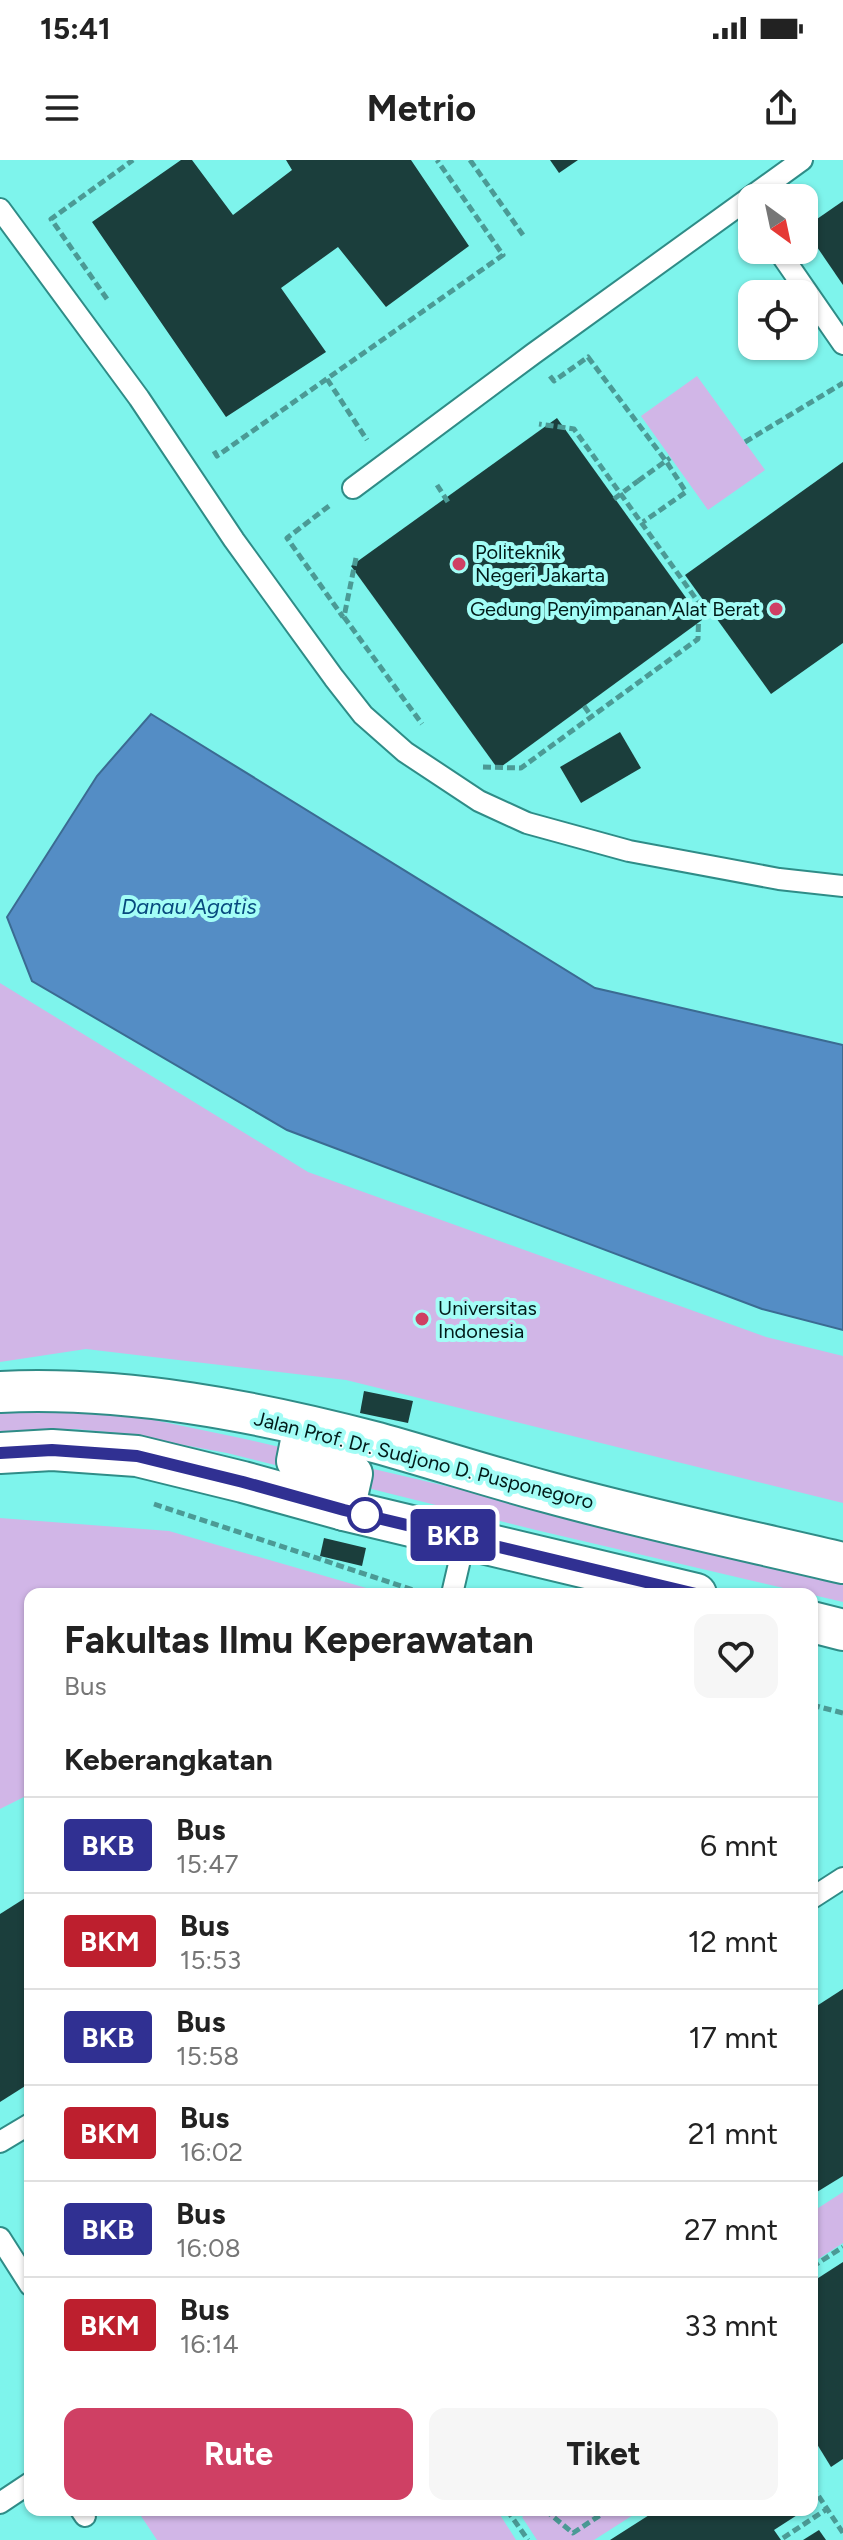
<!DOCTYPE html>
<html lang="id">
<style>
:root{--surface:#fff;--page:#f6f6f6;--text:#222;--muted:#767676;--line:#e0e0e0;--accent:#cf4064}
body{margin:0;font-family:Figtree,sans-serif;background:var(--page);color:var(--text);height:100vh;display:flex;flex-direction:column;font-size:30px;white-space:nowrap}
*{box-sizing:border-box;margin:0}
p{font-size:26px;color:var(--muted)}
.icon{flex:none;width:44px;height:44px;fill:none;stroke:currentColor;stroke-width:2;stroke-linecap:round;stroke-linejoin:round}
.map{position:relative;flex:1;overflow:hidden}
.details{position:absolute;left:24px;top:1428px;width:794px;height:928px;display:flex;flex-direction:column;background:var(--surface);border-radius:16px;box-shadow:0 2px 6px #0004}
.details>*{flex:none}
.badge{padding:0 16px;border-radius:6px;font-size:28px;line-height:52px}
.needle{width:52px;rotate:147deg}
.tools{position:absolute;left:738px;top:24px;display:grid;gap:16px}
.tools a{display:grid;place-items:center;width:80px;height:80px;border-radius:16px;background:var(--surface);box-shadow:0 2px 6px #0004;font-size:40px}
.map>.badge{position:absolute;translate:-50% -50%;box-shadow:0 0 0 4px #fff}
h2{padding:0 40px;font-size:30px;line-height:72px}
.round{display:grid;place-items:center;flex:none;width:84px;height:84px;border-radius:16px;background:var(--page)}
.summary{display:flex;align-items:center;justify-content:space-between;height:136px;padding:0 40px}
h1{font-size:38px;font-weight:700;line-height:60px}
.cta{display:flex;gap:16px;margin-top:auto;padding:16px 40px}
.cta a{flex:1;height:92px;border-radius:16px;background:var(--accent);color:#fff;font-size:32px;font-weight:700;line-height:92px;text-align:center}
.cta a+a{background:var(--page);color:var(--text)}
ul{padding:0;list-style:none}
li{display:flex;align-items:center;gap:24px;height:96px;padding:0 40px;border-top:2px solid var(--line)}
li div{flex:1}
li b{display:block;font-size:30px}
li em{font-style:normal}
li .badge{min-width:88px;font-weight:700;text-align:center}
.status{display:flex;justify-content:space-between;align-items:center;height:56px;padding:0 40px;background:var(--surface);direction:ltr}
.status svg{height:22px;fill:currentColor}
header{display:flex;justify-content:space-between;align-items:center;height:104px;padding:0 40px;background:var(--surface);font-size:36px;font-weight:700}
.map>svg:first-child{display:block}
</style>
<div class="status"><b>15:41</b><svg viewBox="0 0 49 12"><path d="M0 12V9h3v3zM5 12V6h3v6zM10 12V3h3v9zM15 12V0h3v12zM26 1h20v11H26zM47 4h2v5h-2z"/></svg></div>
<header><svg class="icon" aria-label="menu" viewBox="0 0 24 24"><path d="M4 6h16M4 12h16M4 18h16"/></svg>Metrio<svg class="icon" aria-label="share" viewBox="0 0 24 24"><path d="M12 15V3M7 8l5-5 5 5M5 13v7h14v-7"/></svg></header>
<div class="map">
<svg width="843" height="2380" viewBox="0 0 843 2380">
<rect width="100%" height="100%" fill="#7ef4ec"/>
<!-- green -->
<g fill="#d1b6e7">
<path d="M 697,216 L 765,310 L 708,350 L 641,256 Z"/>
<path d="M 0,823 L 308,1012 L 766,1177 L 843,1196 L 843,1343 L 346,1220 L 86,1189 L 0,1202 Z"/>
<path d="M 72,1246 L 111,1251 L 245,1279 L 843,1419 L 843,1442 L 536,1370 L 227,1293 L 117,1273 L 74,1269 L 0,1275 L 0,1252 Z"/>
<path d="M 0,1358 L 169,1371 L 387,1434 L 30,1434 L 30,1634 L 0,1649 Z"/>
<path d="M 843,2032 L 843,2083 L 812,2103 L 812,2052 Z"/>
<path d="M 137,2350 L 497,2350 L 516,2380 L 157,2380 Z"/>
<path d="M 533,2350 L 593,2350 L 594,2352 L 641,2350 L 594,2380 L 537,2380 L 522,2357 Z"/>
</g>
<!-- water -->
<path fill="#548dc5" stroke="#3b6b92" stroke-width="2" d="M 151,554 L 595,828 L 843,885 L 843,1170 L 762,1149 L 287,970 L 32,821 L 7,757 L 97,616 Z"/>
<!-- building -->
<g fill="#1b3e3c">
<path d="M 181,0 L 192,0 L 233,55 L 292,10 L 286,0 L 411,0 L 469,86 L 386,147 L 338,87 L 281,128 L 326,192 L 226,257 L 92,62 Z"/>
<path d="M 550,0 L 578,0 L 559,13 Z"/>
<path d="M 843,41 L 843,125 L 804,68 Z"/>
<path d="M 557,258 L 702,460 L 498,609 L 351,406 Z"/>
<path d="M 843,302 L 843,483 L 771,534 L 685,415 Z"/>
<path d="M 620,572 L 641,608 L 581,643 L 560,607 Z"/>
<path d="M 364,1231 L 413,1241 L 408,1263 L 360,1253 Z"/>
<path d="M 324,1378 L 366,1388 L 362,1406 L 320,1396 Z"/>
<path d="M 30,1735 L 30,1923 L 0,1942 L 0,1754 Z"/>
<path d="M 843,1829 L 843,2016 L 812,2035 L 812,1849 Z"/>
<path d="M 843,2102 L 843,2299 L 831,2307 L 812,2276 L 812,2122 Z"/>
<path d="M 657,2350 L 805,2350 L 774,2370 L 781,2380 L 610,2380 Z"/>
<path d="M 819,2370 L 826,2380 L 803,2380 Z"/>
</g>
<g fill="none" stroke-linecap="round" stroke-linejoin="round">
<defs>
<g id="lane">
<path d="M 0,49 L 139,238 L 234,380 L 334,518 L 363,555 L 405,592 L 479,641 L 527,663 L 629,691 L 779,719 L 843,726"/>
<path d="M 778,90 L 843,184"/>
<path d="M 353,328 L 533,194 L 802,0"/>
<path d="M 452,1434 L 465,1378"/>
<path d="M 812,1738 L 843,1718"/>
<path d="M 0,1982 L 30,1964"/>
<path d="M 0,2078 L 30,2125"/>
<path d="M 0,2343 L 30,2323"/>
<path d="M 81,2350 L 85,2356"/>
</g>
<g id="street">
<path d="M 0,1232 C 126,1226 256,1251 378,1283 C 435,1299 491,1317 547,1332 C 645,1359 745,1380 843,1403"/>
<path d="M 304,1266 L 297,1301 L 352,1314 L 344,1350"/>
<path d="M 0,1293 L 52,1290 L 137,1296 L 243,1322 L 344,1350 L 696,1434"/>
<path d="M 812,1462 L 843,1470"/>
</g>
</defs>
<!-- lane casing -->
<use href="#lane" stroke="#2f8c87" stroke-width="24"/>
<!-- street casing -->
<use href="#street" stroke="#2f8c87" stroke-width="44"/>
<!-- path -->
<g stroke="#4b9a95" stroke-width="5" stroke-dasharray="8 4" stroke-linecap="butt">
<path d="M 470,0 L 523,75"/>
<path d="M 107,139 L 51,59 L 133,0"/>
<path d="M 550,216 L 554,221 L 588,197 L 666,301 L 686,332 L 643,362"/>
<path d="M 327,219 L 367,280"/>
<path d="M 745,282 L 843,223"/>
<path d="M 214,291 L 217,296 L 503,95 L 437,0"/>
<path d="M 638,321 L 670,298"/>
<path d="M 437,325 L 448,342"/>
<path d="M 329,346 L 287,378 L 343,457"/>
<path d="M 356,398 L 344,457 L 422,564"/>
<path d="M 584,546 L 592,557"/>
<path d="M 483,607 L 521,608 L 698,479 L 699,443 L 574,269 L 539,264"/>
<path d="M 154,1344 L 422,1433"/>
<path d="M 812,1545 L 843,1553"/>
<path d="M 812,2107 L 843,2087"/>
<path d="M 812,2326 L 843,2373"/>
<path d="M 507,2350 L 528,2380"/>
<path d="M 545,2350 L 573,2373 L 608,2350"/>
<path d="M 783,2378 L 827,2349"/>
</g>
<!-- lane -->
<use href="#lane" stroke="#fff" stroke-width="20"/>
<!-- street -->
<use href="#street" stroke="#fff" stroke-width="40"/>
<!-- path-bridge -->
<path stroke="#4b9a95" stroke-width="5" stroke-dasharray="8 4" stroke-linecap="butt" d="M 614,339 L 638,321"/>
</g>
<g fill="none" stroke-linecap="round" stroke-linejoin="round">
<defs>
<path id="line" d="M 0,1293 L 52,1290 L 137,1296 L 243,1322 L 344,1350 L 696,1434"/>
</defs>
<!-- line casing -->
<use href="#line" stroke="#fff" stroke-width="18"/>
<!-- line -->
<use href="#line" stroke="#303092" stroke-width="12"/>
</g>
<!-- markers -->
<g fill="#cf4064" stroke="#a3fdf6" stroke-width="3">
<circle cx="459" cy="404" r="8"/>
<circle cx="776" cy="449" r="8"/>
<circle cx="422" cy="1159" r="8"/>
</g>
<circle fill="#fff" stroke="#303092" stroke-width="4" cx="365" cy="1355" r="16"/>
<g text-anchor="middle" stroke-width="8" stroke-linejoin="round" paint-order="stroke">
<!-- poi labels -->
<g font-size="20" fill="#021c1a" stroke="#a3fdf6" text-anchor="start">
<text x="475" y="399">Politeknik<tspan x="475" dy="23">Negeri Jakarta</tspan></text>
<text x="760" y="456" text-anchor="end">Gedung Penyimpanan Alat Berat</text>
<text x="438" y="1155">Universitas<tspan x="438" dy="23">Indonesia</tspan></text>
</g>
<!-- street labels -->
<g font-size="20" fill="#021c1a" stroke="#a3fdf6">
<text transform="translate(424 1300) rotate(14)" y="7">Jalan Prof. Dr. Sudjono D. Pusponegoro</text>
</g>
<!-- water labels -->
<g font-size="22" font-style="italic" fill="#07497e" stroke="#a3fdf6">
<text x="189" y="754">Danau Agatis</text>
</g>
</g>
</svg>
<div class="tools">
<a><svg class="needle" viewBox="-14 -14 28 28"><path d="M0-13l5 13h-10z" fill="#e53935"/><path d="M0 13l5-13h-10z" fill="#767676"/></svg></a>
<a><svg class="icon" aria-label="locate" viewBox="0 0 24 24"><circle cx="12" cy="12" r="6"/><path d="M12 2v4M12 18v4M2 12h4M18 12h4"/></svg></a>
</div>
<b class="badge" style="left:453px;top:1375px;background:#303092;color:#fff">BKB</b>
<section class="details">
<div class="summary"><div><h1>Fakultas Ilmu Keperawatan</h1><p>Bus</p></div><a class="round"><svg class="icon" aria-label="heart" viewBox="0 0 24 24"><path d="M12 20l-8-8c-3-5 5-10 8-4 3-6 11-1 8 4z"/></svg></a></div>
<h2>Keberangkatan</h2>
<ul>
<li><span class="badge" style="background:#303092;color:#fff">BKB</span><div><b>Bus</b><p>15:47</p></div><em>6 mnt</em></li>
<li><span class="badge" style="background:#bd1f2e;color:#fff">BKM</span><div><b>Bus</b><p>15:53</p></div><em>12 mnt</em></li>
<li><span class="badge" style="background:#303092;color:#fff">BKB</span><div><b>Bus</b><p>15:58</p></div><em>17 mnt</em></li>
<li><span class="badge" style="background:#bd1f2e;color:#fff">BKM</span><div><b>Bus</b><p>16:02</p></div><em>21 mnt</em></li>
<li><span class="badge" style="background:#303092;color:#fff">BKB</span><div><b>Bus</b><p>16:08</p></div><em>27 mnt</em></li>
<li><span class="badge" style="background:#bd1f2e;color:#fff">BKM</span><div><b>Bus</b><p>16:14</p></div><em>33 mnt</em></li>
</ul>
<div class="cta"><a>Rute</a><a>Tiket</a></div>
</section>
</div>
